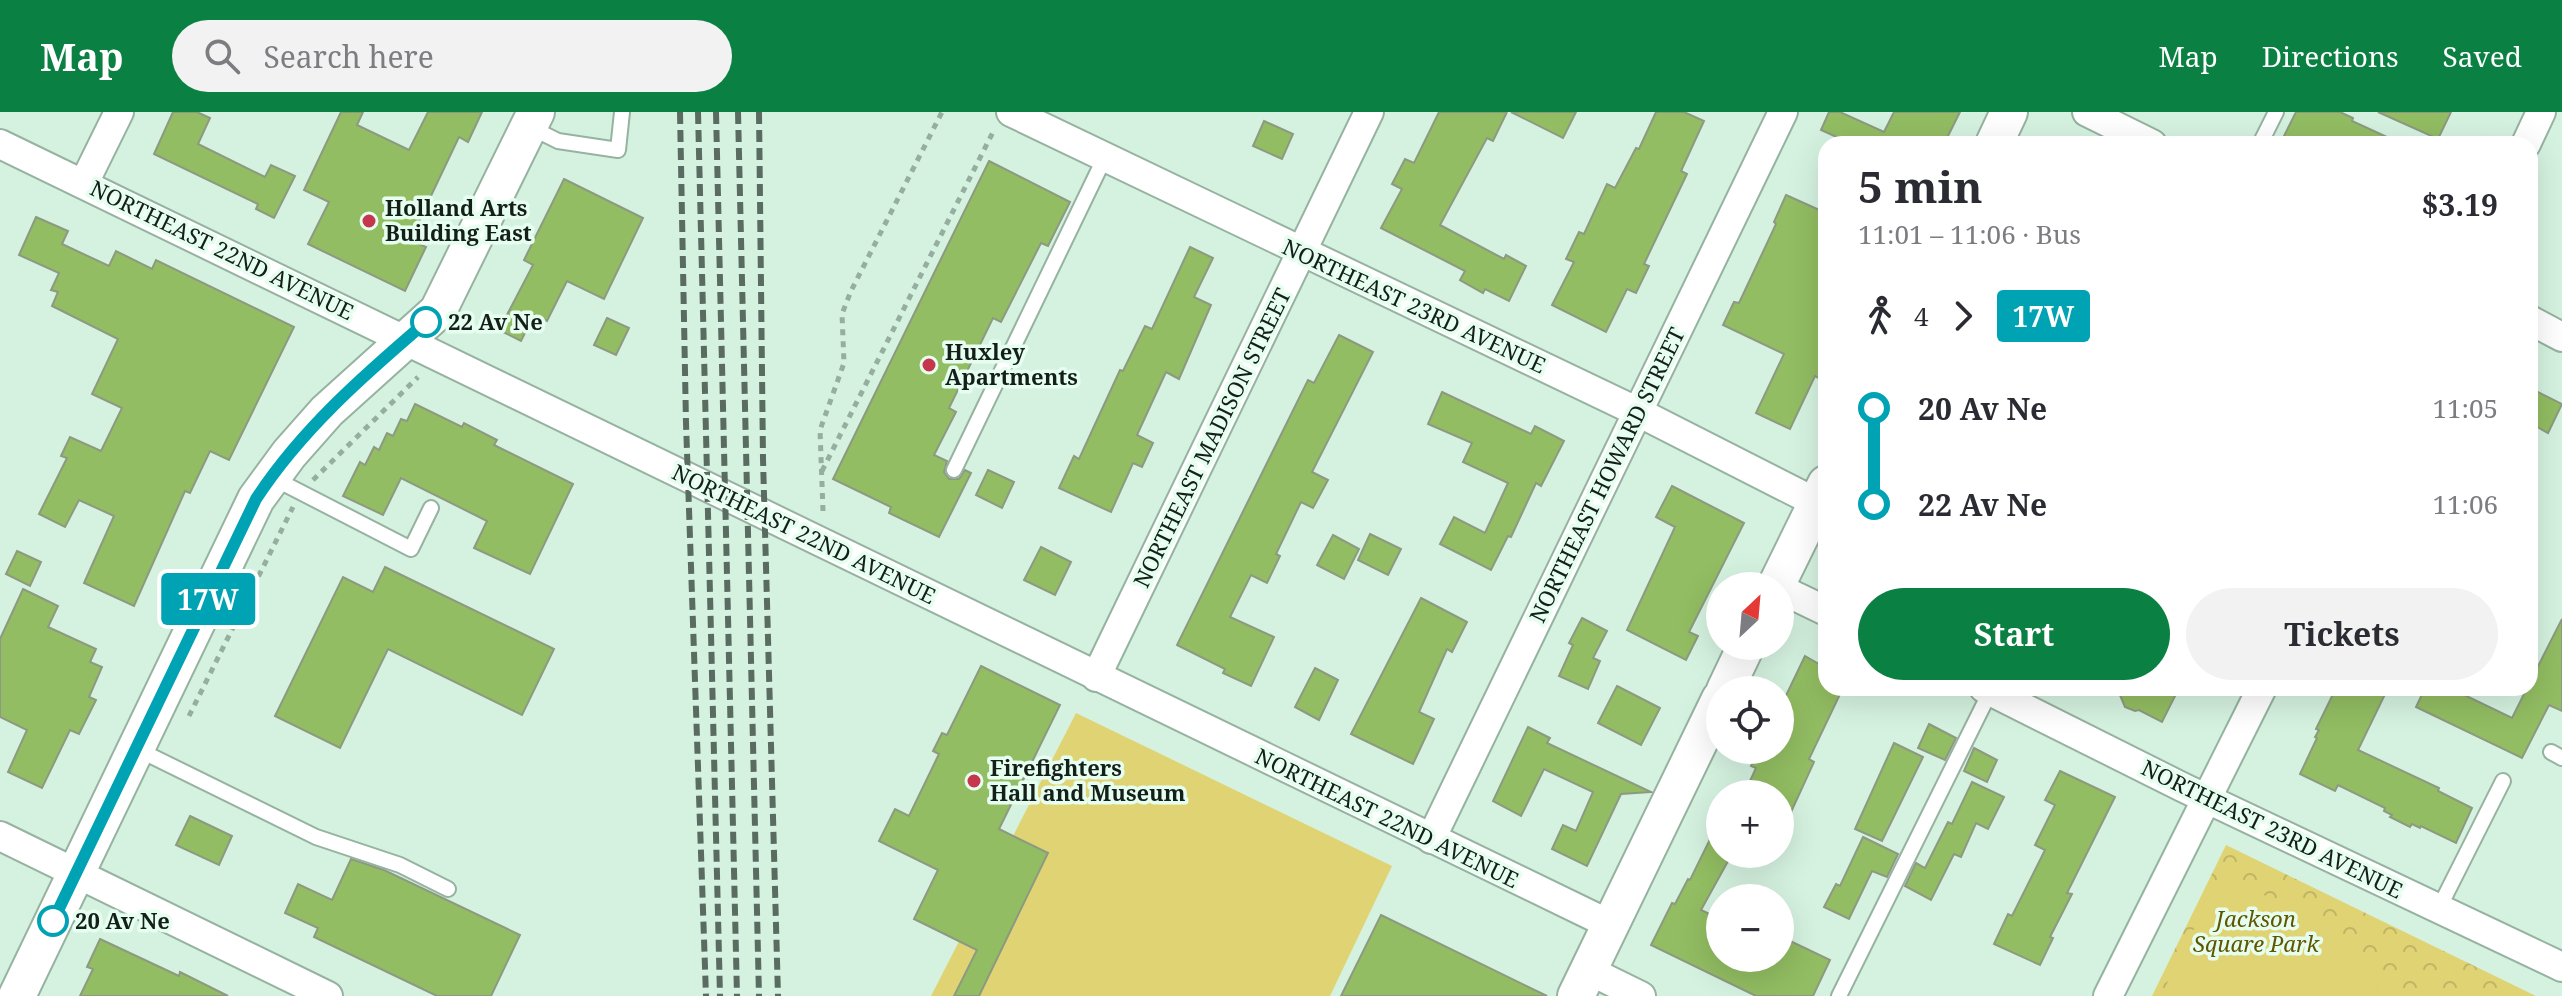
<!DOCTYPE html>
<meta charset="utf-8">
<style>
:root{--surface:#fff;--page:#f2f2f3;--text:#2b2b33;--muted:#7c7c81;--accent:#0b8043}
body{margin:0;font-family:"Noto Serif",serif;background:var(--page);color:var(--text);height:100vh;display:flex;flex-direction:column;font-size:30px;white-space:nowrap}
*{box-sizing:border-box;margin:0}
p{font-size:26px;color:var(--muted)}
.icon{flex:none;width:44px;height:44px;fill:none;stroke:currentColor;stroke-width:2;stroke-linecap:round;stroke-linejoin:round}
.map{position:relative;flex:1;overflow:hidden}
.details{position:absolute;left:1818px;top:24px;width:720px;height:560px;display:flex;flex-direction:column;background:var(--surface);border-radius:24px;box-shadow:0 8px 32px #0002}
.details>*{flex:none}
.badge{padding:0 16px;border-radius:6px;font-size:28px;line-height:52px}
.needle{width:52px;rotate:26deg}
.tools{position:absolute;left:1706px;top:460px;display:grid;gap:16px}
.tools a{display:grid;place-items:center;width:88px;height:88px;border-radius:50%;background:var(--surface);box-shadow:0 8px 32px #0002;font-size:40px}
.map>.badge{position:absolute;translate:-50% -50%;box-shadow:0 0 0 4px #fff}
.legs{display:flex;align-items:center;gap:12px;height:88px;padding:0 40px;font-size:26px}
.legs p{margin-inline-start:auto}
.head{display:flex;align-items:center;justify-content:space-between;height:136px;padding:0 40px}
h1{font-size:44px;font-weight:700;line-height:60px}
.button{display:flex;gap:16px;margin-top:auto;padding:16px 40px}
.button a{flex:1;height:92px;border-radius:48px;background:var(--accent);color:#fff;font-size:32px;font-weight:700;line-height:92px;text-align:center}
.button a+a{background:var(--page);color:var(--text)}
ul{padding:0 40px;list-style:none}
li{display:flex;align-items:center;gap:28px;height:96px;font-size:30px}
li i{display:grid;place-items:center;width:12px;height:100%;margin:0 10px;background:currentColor}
li i::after{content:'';width:20px;height:20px;margin:-10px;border:6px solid;border-radius:50%;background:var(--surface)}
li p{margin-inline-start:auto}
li:first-child i{background:linear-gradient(#0000 50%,currentColor 0)}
li:last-child i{background:linear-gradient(currentColor 50%,#0000 0)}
header{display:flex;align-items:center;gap:48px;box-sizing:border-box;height:112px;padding:0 40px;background:var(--accent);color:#fff}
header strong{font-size:38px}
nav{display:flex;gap:44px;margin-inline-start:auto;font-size:28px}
.search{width:560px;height:72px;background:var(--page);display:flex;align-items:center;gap:20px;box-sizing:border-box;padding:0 28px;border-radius:44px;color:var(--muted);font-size:30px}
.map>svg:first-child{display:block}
</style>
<header>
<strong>Map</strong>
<div class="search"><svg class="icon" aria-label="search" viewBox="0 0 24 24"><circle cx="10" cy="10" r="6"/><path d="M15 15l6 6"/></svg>Search here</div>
<nav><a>Map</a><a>Directions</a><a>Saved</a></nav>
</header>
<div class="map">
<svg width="2562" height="884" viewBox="0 0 2562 884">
<defs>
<pattern id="park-crowns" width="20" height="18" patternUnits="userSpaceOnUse" patternTransform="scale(2)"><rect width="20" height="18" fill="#e0d374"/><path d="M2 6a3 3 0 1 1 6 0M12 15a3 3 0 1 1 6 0" fill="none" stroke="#bfb564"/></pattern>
</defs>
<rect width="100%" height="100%" fill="#d5f2e0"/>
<!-- park -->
<path fill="url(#park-crowns)" d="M 2226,733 L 2536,884 L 2152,884 Z"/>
<!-- pitch -->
<g fill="#e0d374">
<path d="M 1076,601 L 1392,754 L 1330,884 L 931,884 Z"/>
<path d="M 2221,762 L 2299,800 L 2373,865 L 2381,884 L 2161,884 Z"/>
</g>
<!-- building -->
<g fill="#92bd62" stroke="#8d9a81" stroke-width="2">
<path d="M 173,0 L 197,0 L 210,6 L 198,32 L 265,65 L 271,53 L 295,64 L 274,106 L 256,97 L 258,92 L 154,42 Z"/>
<path d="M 341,0 L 363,0 L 357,13 L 409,38 L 428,0 L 482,0 L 468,30 L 459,25 L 410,128 L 426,135 L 405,179 L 308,132 L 329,90 L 304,78 Z"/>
<path d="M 1439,0 L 1507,0 L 1493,29 L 1487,26 L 1440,113 L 1504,147 L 1506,143 L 1526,154 L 1509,189 L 1485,177 L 1483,181 L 1460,168 L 1465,159 L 1381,116 L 1402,77 L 1392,72 L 1405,47 L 1414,51 Z"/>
<path d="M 1511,0 L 1576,0 L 1563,26 Z"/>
<path d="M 1656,0 L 1684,0 L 1704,9 L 1681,59 L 1687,62 L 1644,152 L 1649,154 L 1636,181 L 1627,177 L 1606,220 L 1552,193 L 1574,150 L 1566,147 L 1579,120 L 1584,122 L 1607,72 L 1615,76 L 1636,36 L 1639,37 Z"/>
<path d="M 1829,0 L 1840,0 L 1884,20 L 1894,0 L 1960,0 L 1944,32 L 1852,32 L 1821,18 Z"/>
<path d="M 2296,0 L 2340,0 L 2353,6 L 2352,9 L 2402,32 L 2280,32 Z"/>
<path d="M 2378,0 L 2451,0 L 2438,27 Z"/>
<path d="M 1264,9 L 1293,22 L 1282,47 L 1253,34 Z"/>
<path d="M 989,49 L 1070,90 L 1048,134 L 1041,131 L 1001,210 L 993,206 L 949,296 L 956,300 L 934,343 L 947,349 L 944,360 L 949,367 L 959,367 L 965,358 L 971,361 L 939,425 L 889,401 L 891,395 L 833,367 Z"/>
<path d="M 564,67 L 643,106 L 604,187 L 567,169 L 547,209 L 534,203 L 521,229 L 499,218 L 533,153 L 524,148 Z"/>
<path d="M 1786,83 L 1826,101 L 1826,270 L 1815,264 L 1790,317 L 1756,301 L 1784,242 L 1723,213 L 1734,190 L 1739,191 L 1776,112 L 1774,110 Z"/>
<path d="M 36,105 L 68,119 L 62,132 L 109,154 L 116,139 L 152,157 L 156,148 L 294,215 L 229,348 L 210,339 L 190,381 L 185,379 L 134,494 L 84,471 L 114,404 L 79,388 L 65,415 L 39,402 L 67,346 L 61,344 L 70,325 L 101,339 L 122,296 L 92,282 L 118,227 L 52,194 L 58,180 L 51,178 L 59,161 L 19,143 Z"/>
<path d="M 1190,135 L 1213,146 L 1194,185 L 1211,193 L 1179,267 L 1166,260 L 1137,323 L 1153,331 L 1142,355 L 1133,351 L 1111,400 L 1059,376 L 1074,344 L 1079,347 L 1120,258 L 1123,259 L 1145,214 L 1152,217 Z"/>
<path d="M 607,206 L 629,216 L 616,243 L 594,233 Z"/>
<path d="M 1339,223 L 1373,240 L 1312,360 L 1328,368 L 1313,396 L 1301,390 L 1276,442 L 1280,444 L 1267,471 L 1251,463 L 1230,505 L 1274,525 L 1251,574 L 1223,561 L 1225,557 L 1177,533 L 1308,268 L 1314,271 Z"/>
<path d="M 2530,276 L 2562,292 L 2548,321 L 2530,311 Z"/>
<path d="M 1442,280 L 1531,322 L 1535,314 L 1564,329 L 1541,374 L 1536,371 L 1511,425 L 1508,424 L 1491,458 L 1440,432 L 1454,405 L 1485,421 L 1508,371 L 1463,350 L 1472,331 L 1428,312 Z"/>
<path d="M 415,292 L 462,315 L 464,311 L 497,328 L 494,333 L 573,372 L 530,462 L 474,436 L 487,409 L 401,366 L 383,403 L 343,384 L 360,350 L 365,353 L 374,335 L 379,338 L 387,321 L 393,324 L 401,307 L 407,309 Z"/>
<path d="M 988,358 L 1014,370 L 1002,396 L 976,383 Z"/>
<path d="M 1672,374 L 1744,411 L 1689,520 L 1698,524 L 1686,548 L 1627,518 L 1675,415 L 1656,405 Z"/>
<path d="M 1370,422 L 1401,437 L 1388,463 L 1358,448 Z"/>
<path d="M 1333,423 L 1359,437 L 1344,467 L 1317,453 Z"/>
<path d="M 1041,435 L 1071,450 L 1055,483 L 1024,468 Z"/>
<path d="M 17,439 L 41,450 L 30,474 L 6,462 Z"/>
<path d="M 385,455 L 554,537 L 522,603 L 388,537 L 340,636 L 275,604 L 343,465 L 373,480 Z"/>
<path d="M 23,477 L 58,494 L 48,515 L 96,537 L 90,550 L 102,555 L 89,585 L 96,588 L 79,622 L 70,618 L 42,676 L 8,660 L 27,618 L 0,605 L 0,527 Z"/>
<path d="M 1421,486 L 1467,510 L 1452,540 L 1447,537 L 1419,600 L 1434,607 L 1413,652 L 1351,622 Z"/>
<path d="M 1582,506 L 1607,519 L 1593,546 L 1600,549 L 1588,577 L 1559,564 L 1573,533 L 1569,531 Z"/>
<path d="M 2562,507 L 2562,599 L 2549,593 L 2522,646 L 2416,595 L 2425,576 L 2450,576 L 2512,606 L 2527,576 L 2530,576 L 2530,570 Z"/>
<path d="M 1805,544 L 1826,556 L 1826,576 L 1843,576 L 1809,647 L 1814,650 L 1780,724 L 1780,682 L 1744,682 L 1756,656 L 1751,654 L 1758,638 L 1780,638 L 1780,596 Z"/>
<path d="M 981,554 L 1060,593 L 999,717 L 1048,741 L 979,884 L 954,884 L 977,838 L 914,807 L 938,758 L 879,729 L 895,697 L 909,704 L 939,642 L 933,639 L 942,621 L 947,623 Z"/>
<path d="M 1315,556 L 1338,568 L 1319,608 L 1295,595 Z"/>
<path d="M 1617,574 L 1660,596 L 1641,633 L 1598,611 Z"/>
<path d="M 2117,576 L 2179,576 L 2162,610 L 2139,598 L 2135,599 L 2125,595 Z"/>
<path d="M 2336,576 L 2388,576 L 2358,638 L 2439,676 L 2438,679 L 2472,696 L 2456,731 L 2421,714 L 2420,716 L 2412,712 L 2410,715 L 2390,705 L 2392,703 L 2384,699 L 2385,696 L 2338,673 L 2335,679 L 2300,662 L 2317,626 L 2315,625 L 2319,618 L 2316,617 Z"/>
<path d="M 1929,612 L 1956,626 L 1945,648 L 1918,636 Z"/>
<path d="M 1528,615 L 1550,626 L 1547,631 L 1651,680 L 1621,682 L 1587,754 L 1552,737 L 1563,713 L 1576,719 L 1593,680 L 1544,657 L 1521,704 L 1493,689 Z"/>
<path d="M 1894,631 L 1923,645 L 1882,729 L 1855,717 Z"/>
<path d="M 1974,636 L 1997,648 L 1987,670 L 1964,659 Z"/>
<path d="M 2060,659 L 2115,685 L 2067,781 L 2072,782 L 2050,825 L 2053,826 L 2040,853 L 1994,832 L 2008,802 L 2012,804 L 2045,738 L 2035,733 L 2055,693 L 2045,688 Z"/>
<path d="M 1972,670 L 2004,685 L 1988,717 L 1976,711 L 1961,745 L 1954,742 L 1931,788 L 1905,774 L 1916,751 L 1925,756 L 1948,710 L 1952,712 Z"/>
<path d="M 190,704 L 232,724 L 219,753 L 176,733 Z"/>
<path d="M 1720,707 L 1720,742 L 1732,742 L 1701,798 L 1720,807 L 1720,846 L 1780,846 L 1780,824 L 1830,848 L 1813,884 L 1756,884 L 1651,833 L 1672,791 L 1675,792 L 1688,767 L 1690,768 Z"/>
<path d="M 1863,725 L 1898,742 L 1887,765 L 1872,759 L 1849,807 L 1824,795 L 1836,772 L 1840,774 Z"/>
<path d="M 351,747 L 384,758 L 520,823 L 491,884 L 437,884 L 314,825 L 318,816 L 285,801 L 298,772 L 332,788 Z"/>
<path d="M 1381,803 L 1547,884 L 1341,884 Z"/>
<path d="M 100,827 L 179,864 L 180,860 L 228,884 L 80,884 L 93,857 L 87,855 Z"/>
</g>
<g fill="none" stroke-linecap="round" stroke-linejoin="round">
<defs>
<g id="service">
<path d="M 530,15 L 558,29 L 618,38 L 622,0"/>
<path d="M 2260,32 L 2276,0"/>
<path d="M 954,358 L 1105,45"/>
<path d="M 271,365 L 411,437 L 431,396"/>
<path d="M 137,637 L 316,725 L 400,753 L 448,777"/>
<path d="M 2551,640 L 2562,646"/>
<path d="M 2438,798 L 2503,669"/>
<path d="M 1839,884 L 1992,576"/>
</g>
<g id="minor">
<path d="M 1011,0 L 1638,300 L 1817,391"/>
<path d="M 2087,0 L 2152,32"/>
<path d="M 0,32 L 1609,812"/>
<path d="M 2526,32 L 2541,0"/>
<path d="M 84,71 L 119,0"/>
<path d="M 2530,208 L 2562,225"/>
<path d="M 1780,477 L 1826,499"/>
<path d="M 1096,565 L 1369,0"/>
<path d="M 1984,576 L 2182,675 L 2562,855"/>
<path d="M 0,724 L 328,884"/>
<path d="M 1431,727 L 1783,0"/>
<path d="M 1588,858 L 1641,884"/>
<path d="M 2108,884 L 2262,576"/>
</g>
<g id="tertiary">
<path d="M 1994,32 L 2009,0"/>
<path d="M 1776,474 L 1826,372"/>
<path d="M 1725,578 L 1746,534"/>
<path d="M 17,884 L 256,387 L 289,342 L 327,299 L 438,199 L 536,0"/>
<path d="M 1576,884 L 1720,587"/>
</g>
</defs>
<!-- service casing -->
<use href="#service" stroke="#96b2a0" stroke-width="18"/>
<!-- minor casing -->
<use href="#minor" stroke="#96b2a0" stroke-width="32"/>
<!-- tertiary casing -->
<use href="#tertiary" stroke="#96b2a0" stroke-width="40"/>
<!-- path -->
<g stroke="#96ae9f" stroke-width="5" stroke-dasharray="6 6" stroke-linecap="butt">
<path d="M 822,359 L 993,20"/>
<path d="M 313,368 L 418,265"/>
<path d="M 823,399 L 820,318 L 844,251 L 842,202 L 851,179 L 942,0"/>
<path d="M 189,604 L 293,395"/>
</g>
<!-- service -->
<use href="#service" stroke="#fff" stroke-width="14"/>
<!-- minor -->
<use href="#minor" stroke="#fff" stroke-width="28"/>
<!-- tertiary -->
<use href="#tertiary" stroke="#fff" stroke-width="36"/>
<!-- rail -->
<g stroke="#5a6c61" stroke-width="6" stroke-dasharray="12 6" stroke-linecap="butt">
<path d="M 680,0 L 686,311 L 706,884"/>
<path d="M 698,0 L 720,884"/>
<path d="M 716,0 L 737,884"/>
<path d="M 738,0 L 759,884"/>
<path d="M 759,0 L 763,347 L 778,884"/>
</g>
</g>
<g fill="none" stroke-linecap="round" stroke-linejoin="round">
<defs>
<path id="line-1" d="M 53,809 L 256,387 C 301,318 364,263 426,210"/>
</defs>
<!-- line-1 casing -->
<use href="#line-1" stroke="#fff" stroke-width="18"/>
<!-- line-1 -->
<use href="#line-1" stroke="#00a3b4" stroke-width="12"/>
</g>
<!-- markers -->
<g fill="#c6364d" stroke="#e6feef" stroke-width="3">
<circle cx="369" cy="109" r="8"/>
<circle cx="929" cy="253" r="8"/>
<circle cx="974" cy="669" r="8"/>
</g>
<g fill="#fff" stroke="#00a3b4" stroke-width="4">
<circle cx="426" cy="210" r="14"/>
<circle cx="53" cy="809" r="14"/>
</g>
<g text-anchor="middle" stroke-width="7" stroke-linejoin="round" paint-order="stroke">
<!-- poi labels -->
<g font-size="22" font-weight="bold" fill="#141f19" stroke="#e6feef" text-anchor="start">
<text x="385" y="104">Holland Arts<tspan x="385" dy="25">Building East</tspan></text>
<text x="945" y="248">Huxley<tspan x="945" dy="25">Apartments</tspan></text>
<text x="990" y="664">Firefighters<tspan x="990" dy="25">Hall and Museum</tspan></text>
</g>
<!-- street labels -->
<g font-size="22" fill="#141f19" stroke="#e6feef">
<text transform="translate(222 138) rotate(26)" y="8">NORTHEAST 22ND AVENUE</text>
<text transform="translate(1414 194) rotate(25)" y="8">NORTHEAST 23RD AVENUE</text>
<text transform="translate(1212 326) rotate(-64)" y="8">NORTHEAST MADISON STREET</text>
<text transform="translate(1607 363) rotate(-64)" y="8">NORTHEAST HOWARD STREET</text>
<text transform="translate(804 422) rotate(26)" y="8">NORTHEAST 22ND AVENUE</text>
<text transform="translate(1387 706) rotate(26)" y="8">NORTHEAST 22ND AVENUE</text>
<text transform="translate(2272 717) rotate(26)" y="8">NORTHEAST 23RD AVENUE</text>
</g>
<!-- stop labels -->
<g font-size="22" font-weight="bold" fill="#141f19" stroke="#e6feef" text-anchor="start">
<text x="448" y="218">22 Av Ne</text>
<text x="75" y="817">20 Av Ne</text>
</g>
<!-- park labels -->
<g font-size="22" font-style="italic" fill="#615600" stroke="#e6feef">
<text x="2256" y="815">Jackson<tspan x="2256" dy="25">Square Park</tspan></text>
</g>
</g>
</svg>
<div class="tools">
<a><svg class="needle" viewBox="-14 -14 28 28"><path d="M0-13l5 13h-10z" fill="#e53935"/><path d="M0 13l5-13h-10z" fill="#7c7c81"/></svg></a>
<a><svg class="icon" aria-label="locate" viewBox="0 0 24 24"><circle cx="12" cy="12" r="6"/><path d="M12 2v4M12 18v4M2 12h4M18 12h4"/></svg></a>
<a>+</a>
<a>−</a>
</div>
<b class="badge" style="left:208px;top:487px;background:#00a3b4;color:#fff">17W</b>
<section class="details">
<div class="head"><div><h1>5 min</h1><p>11:01 – 11:06 · Bus</p></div><b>$3.19</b></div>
<div class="legs"><svg class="icon" aria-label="walk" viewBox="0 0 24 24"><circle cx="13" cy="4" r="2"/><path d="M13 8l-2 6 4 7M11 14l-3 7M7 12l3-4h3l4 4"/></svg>4<svg class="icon" aria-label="forward" viewBox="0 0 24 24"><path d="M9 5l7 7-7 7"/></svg><b class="badge" style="background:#00a3b4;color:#fff">17W</b></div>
<ul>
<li><i style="color:#00a3b4"></i><b>20 Av Ne</b><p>11:05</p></li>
<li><i style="color:#00a3b4"></i><b>22 Av Ne</b><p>11:06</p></li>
</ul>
<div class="button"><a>Start</a><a>Tickets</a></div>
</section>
</div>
